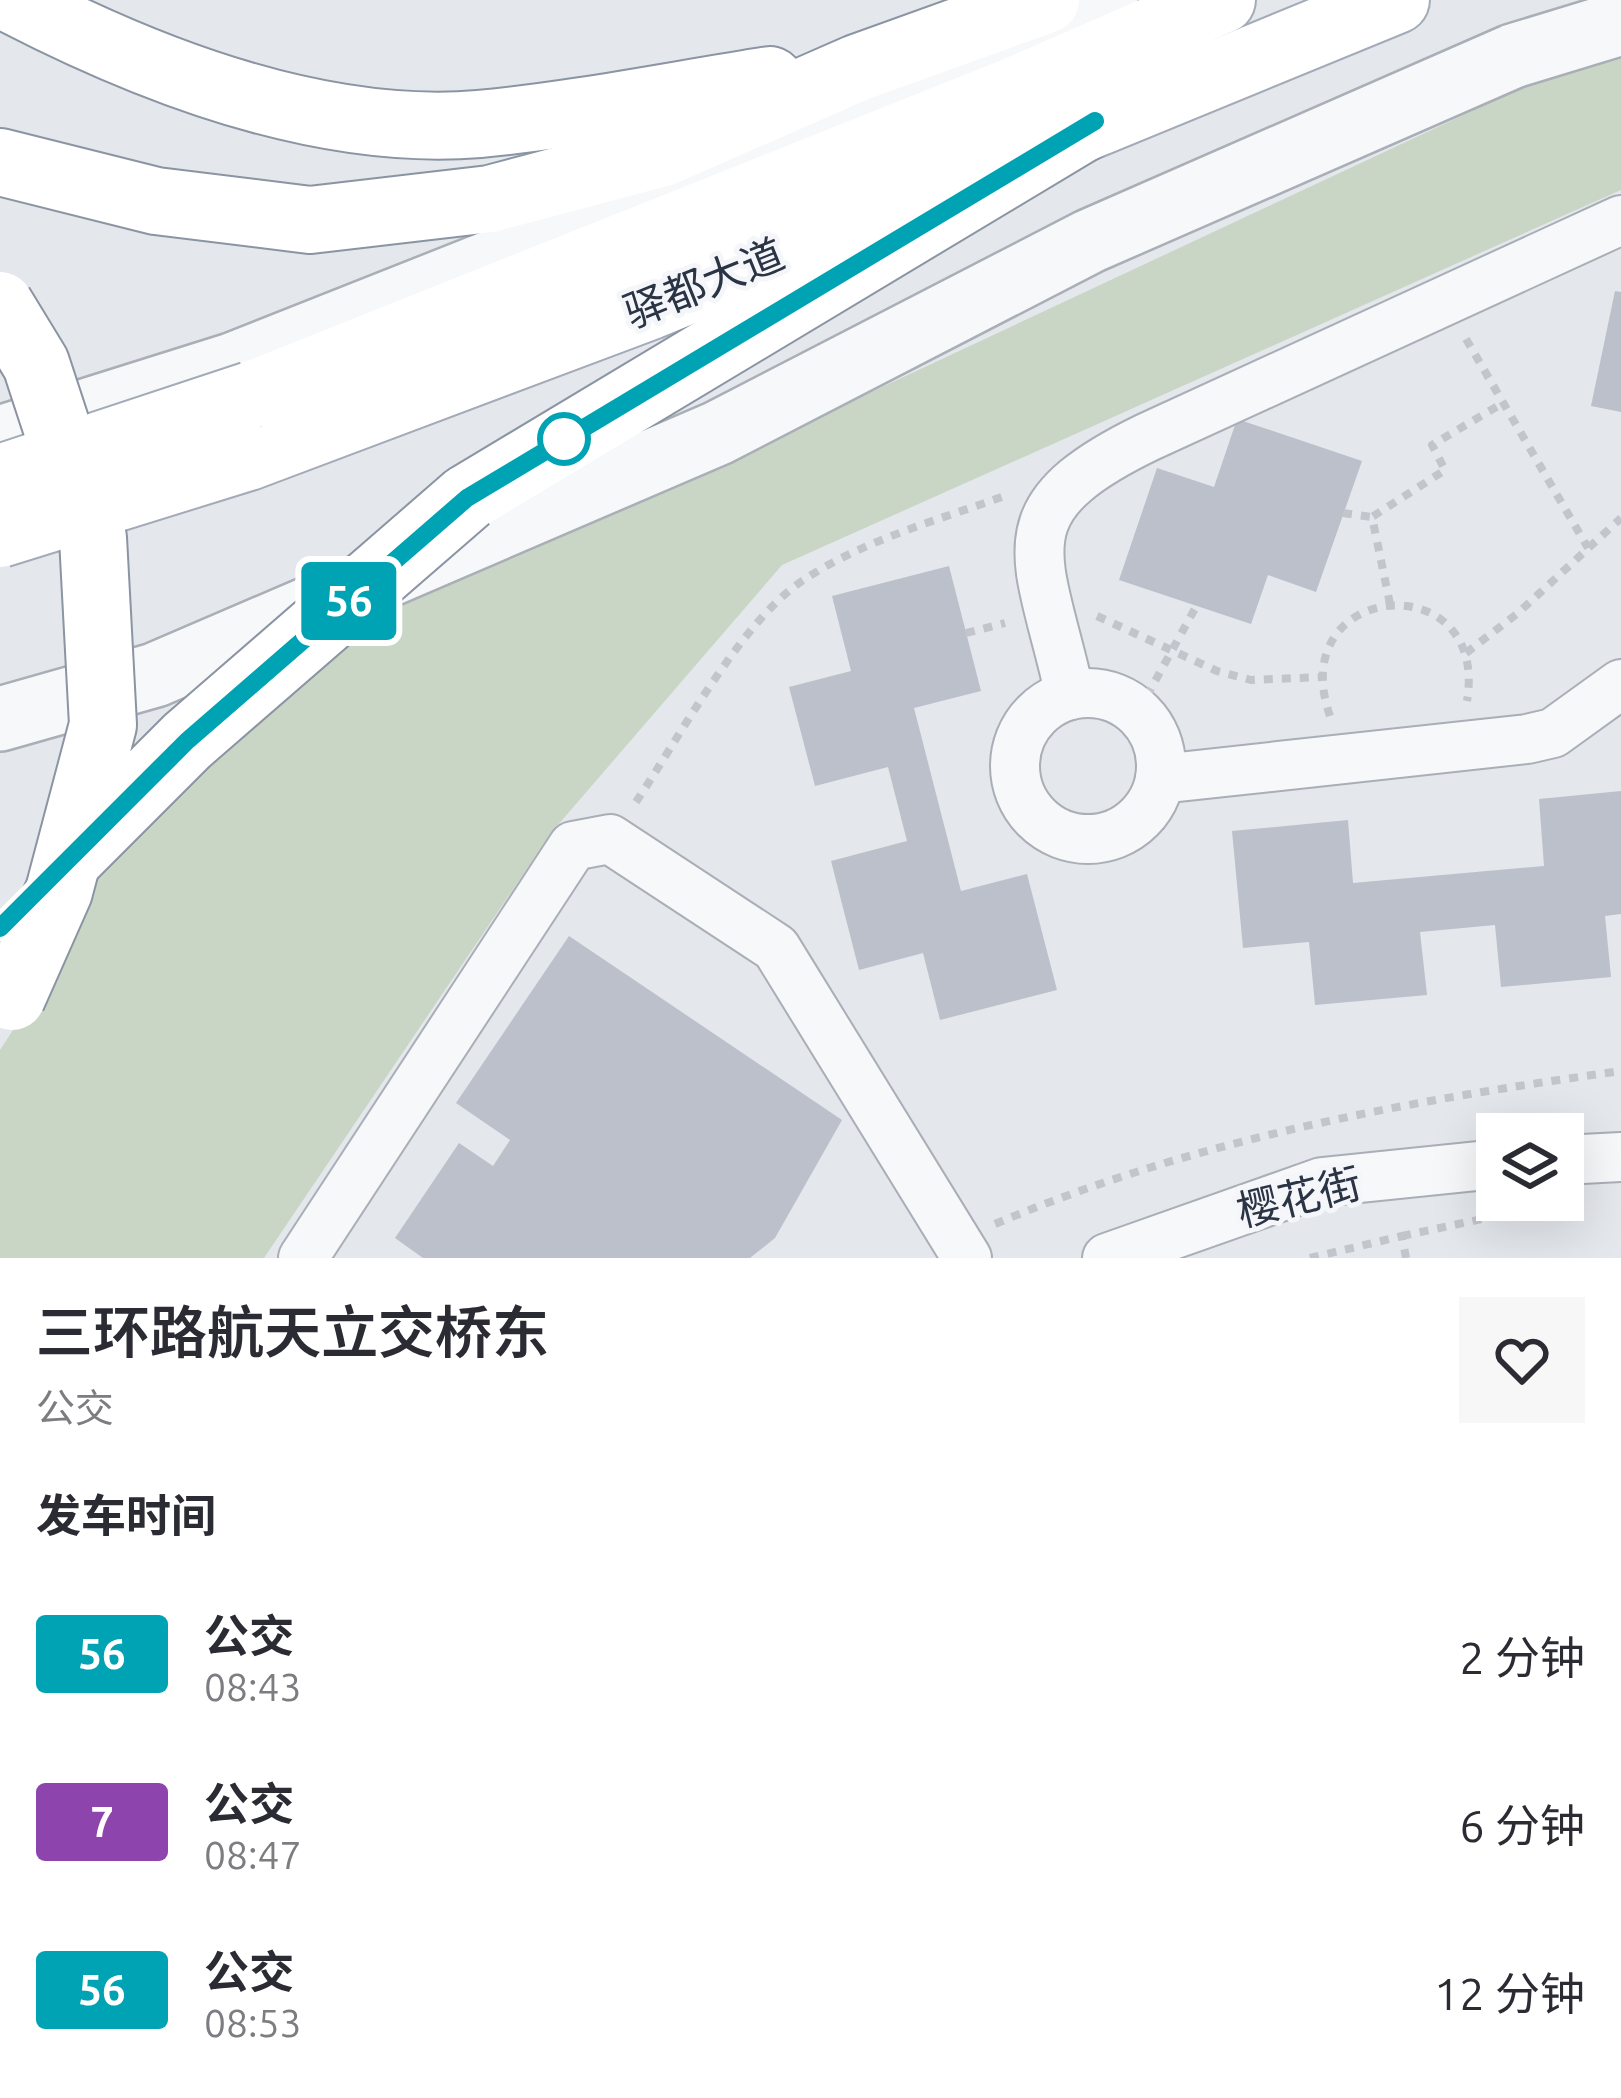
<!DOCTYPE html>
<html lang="zh">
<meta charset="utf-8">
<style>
:root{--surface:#fff;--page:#f7f7f7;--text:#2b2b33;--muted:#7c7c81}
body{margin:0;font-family:Ubuntu,"Noto Sans SC",sans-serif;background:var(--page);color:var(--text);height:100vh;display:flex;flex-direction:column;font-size:45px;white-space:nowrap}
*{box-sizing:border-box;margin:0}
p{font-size:39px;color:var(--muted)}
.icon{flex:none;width:66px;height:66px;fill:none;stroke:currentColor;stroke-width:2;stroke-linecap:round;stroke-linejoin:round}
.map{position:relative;height:1258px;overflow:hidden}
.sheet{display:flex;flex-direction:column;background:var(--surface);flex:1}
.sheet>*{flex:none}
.badge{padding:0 24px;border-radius:9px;font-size:42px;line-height:78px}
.buttons{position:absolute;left:1476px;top:1113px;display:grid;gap:24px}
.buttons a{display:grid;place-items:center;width:108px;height:108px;border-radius:0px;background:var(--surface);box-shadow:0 12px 48px #0002;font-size:60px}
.map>.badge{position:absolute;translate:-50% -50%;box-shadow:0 0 0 6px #fff}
h2{padding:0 36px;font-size:45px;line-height:108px}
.round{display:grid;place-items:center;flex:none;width:126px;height:126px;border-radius:0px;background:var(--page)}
.summary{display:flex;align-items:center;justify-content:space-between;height:204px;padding:0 36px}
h1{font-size:57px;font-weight:600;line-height:90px}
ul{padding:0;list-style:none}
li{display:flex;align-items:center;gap:36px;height:168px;padding:0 36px}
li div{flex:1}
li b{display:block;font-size:45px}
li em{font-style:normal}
li .badge{min-width:132px;font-weight:700;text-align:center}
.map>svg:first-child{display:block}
</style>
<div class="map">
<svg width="1621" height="1258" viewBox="0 0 1621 1258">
<rect width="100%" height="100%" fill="#e4e7ec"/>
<!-- green -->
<path fill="#c9d6c5" d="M 1621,52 L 1621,190 L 782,565 L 551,833 L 264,1258 L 0,1258 L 0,1050 L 28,1007 L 72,891 L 394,596 L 790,430 L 1562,69 Z"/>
<!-- building -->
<g fill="#bbc0ca">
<path d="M 1615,291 L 1621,292 L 1621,412 L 1591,406 Z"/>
<path d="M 1237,419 L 1362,461 L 1316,592 L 1268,575 L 1251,624 L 1119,580 L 1157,468 L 1214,487 Z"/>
<path d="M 949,566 L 981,691 L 914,708 L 961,891 L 1027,874 L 1057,990 L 940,1020 L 923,953 L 859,970 L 831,861 L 907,841 L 888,767 L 815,786 L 789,687 L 851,671 L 832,596 Z"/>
<path d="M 1621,791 L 1621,914 L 1605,916 L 1611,977 L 1501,987 L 1495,925 L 1420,932 L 1427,995 L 1315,1005 L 1309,942 L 1243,948 L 1232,831 L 1348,820 L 1353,883 L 1544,866 L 1539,799 Z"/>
<path d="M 569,936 L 842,1120 L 775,1238 L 750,1258 L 423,1258 L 395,1238 L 459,1143 L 493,1166 L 510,1140 L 456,1103 Z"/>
</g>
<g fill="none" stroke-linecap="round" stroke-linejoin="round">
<defs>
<g id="minor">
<circle cx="1088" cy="766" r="73"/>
<path d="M 1070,695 C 1039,554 995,511 1148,437 L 1621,220"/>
<path d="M 1160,779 L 1527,739 L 1553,733 L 1621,684"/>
<path d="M 1563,1160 L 1621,1157"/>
<path d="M 303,1258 L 573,846 L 610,839 L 776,948 L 967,1258"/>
<path d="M 1107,1258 L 1322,1182 L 1497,1164"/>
</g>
<g id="tertiary">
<path d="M 0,438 L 232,365 L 745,162 L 1106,0"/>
<path d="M 0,719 L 155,675 L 718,433 L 1090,241 L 1513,56 L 1621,23"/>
</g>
<g id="primary">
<path d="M 251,395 L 1011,92 L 1222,0"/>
<path d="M 248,457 L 650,306 L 1396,0"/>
</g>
<g id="trunk">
<path d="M 13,0 C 152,72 321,137 479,124 C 576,115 674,95 770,80"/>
<path d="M 0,162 L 156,201 L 310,220 L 490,199 L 663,153 L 857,68 L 1046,0"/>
<path d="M 467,498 L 1095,121"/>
</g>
</defs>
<!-- minor casing -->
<use href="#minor" stroke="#a9aeb7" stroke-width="52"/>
<!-- tertiary casing -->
<use href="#tertiary" stroke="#a9aeb7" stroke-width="68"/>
<!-- primary casing -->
<use href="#primary" stroke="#a3abb8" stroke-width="70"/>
<!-- trunk casing -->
<use href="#trunk" stroke="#8b94a3" stroke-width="70"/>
<!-- path -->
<g stroke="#c2c5cb" stroke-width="8" stroke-dasharray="9 9" stroke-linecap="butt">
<path d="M 1466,339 L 1588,548"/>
<path d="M 1343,513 L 1372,517"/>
<path d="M 1390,604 L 1372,517 L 1445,470 L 1432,445 L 1503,403"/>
<path d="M 1097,616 L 1217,671 L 1251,680 L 1321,677"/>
<path d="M 966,633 L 1005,623"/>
<path d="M 1466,653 L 1518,613 L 1621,518"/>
<path d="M 1138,712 L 1197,605"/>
<path d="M 1330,716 C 1282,580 1490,563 1467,701"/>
<path d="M 636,802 C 679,738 740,623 802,581 C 863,540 939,520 1007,495"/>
<path d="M 995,1224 C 1196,1139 1406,1101 1621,1071"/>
<path d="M 1402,1236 L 1515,1212 L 1560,1210"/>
<path d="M 1310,1258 L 1402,1236 L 1406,1258"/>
</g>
<!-- minor -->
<use href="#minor" stroke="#f7f8fa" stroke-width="48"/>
<!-- tertiary -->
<use href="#tertiary" stroke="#f7f8fa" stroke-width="63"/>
<!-- primary -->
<use href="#primary" stroke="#fff" stroke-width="66"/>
<!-- trunk -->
<use href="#trunk" stroke="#fff" stroke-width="66"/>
<defs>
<g id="primary-bridge">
<path d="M 0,478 L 251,395"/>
<path d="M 0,534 L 248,457"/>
</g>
<g id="trunk-bridge">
<path d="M 0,305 L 36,364 L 93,538 L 103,725 L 59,891 L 12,997"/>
<path d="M 70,858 L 187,741 L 467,498"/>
</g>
</defs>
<!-- primary-bridge casing -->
<use href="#primary-bridge" stroke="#a3abb8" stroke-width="70" stroke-linecap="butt"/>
<!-- trunk-bridge casing -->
<use href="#trunk-bridge" stroke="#8b94a3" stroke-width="70" stroke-linecap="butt"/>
<!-- primary-bridge -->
<use href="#primary-bridge" stroke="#fff" stroke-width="66"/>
<!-- trunk-bridge -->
<use href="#trunk-bridge" stroke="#fff" stroke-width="66"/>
</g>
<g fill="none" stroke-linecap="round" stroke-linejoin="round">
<defs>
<path id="line" d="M 0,928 L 187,741 L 467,498 L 1095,121"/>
</defs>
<!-- line casing -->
<use href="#line" stroke="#fff" stroke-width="27"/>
<!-- line -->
<use href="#line" stroke="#00a3b4" stroke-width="18"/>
</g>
<!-- markers -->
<circle fill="#fff" stroke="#00a3b4" stroke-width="6" cx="564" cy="439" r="24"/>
<g text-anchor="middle" stroke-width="10" stroke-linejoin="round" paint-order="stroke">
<!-- street labels -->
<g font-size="42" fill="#2b3445" stroke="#f4f6f9">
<text transform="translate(704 283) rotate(-22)" y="15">驿都大道</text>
<text transform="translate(1299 1197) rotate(-14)" y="15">樱花街</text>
</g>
</g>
</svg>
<div class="buttons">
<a><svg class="icon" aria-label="layers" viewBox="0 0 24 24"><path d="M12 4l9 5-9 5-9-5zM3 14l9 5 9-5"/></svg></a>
</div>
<b class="badge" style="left:349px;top:601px;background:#00a3b4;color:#fff">56</b>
</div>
<section class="sheet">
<div class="summary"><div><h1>三环路航天立交桥东</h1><p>公交</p></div><a class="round"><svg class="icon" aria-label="heart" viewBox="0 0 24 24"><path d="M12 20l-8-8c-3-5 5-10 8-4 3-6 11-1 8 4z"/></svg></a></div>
<h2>发车时间</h2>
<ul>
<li><span class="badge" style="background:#00a3b4;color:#fff">56</span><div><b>公交</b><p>08:43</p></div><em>2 分钟</em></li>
<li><span class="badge" style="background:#8e44ad;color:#fff">7</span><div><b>公交</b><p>08:47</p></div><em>6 分钟</em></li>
<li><span class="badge" style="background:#00a3b4;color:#fff">56</span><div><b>公交</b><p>08:53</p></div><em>12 分钟</em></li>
</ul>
</section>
